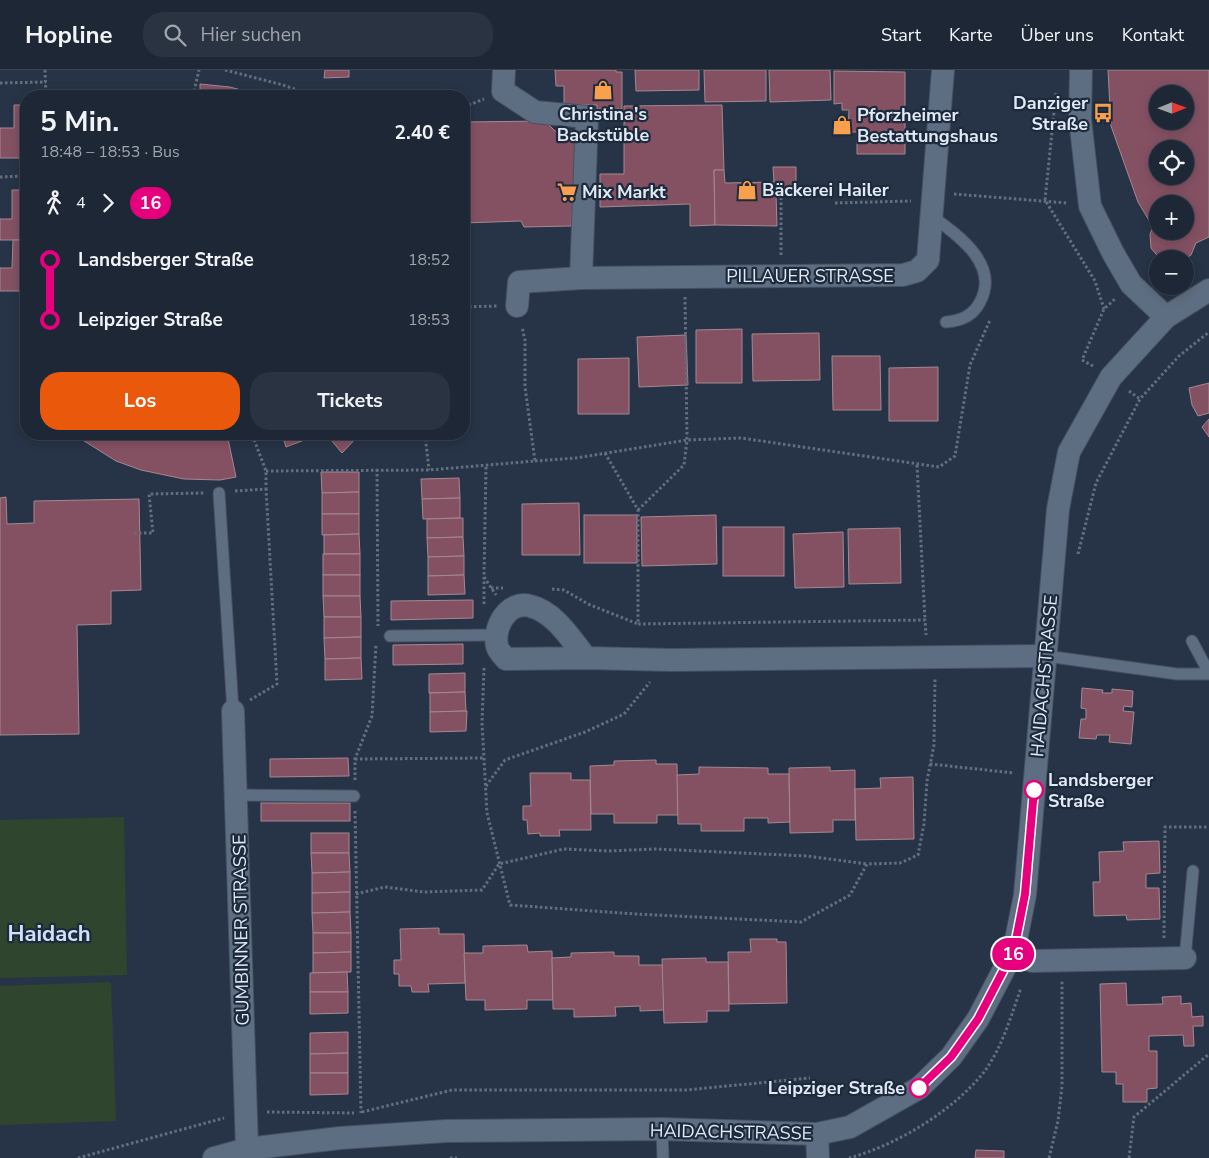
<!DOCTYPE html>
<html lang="de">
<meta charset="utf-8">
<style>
:root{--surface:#1d2735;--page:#2a3341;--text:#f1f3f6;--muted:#a0a5ad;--line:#3b4450;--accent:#ea580c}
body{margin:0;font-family:"Nunito Sans",sans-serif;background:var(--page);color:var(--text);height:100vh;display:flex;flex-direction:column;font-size:19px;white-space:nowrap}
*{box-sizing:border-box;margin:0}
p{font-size:16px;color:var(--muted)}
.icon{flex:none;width:28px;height:28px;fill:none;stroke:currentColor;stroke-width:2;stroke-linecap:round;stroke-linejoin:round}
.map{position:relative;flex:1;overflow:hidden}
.side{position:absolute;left:20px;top:20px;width:450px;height:350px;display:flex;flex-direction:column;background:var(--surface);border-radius:20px;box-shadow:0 2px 12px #0003,0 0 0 1px var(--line)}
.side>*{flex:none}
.badge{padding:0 10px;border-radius:16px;font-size:18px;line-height:32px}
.needle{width:32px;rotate:89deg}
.tools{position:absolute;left:1149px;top:15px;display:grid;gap:10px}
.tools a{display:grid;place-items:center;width:45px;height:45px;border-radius:50%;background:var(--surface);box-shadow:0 2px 12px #0003,0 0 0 1px var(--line);font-size:25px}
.map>.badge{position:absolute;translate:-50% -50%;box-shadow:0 0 0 2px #fff}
.legs{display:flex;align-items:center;gap:8px;height:55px;padding:0 20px;font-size:16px}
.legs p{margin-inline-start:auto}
.overview{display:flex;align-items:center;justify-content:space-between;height:85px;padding:0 20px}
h1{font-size:28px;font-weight:700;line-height:38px}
.primary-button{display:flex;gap:10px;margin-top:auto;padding:10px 20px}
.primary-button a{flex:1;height:58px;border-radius:20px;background:var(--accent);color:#fff;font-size:20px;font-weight:700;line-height:58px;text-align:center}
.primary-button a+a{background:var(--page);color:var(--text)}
ul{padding:0 20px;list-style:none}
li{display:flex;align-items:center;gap:18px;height:60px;font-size:19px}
li i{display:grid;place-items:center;width:8px;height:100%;margin:0 6px;background:currentColor}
li i::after{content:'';width:12px;height:12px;margin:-6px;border:4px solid;border-radius:50%;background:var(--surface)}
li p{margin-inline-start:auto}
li:first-child i{background:linear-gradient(#0000 50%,currentColor 0)}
li:last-child i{background:linear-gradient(currentColor 50%,#0000 0)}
header{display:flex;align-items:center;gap:30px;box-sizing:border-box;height:70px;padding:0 25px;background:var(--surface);border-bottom:1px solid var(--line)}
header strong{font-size:24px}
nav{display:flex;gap:28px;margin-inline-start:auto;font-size:18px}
.search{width:350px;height:45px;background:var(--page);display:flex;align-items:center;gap:12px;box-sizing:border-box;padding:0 18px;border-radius:20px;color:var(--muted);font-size:19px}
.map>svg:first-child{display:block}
</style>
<header>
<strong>Hopline</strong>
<div class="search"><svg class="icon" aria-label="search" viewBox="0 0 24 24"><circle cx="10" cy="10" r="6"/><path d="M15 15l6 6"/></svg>Hier suchen</div>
<nav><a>Start</a><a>Karte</a><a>Über uns</a><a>Kontakt</a></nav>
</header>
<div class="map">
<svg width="1209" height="1088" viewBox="0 0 1209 1088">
<rect width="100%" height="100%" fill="#273447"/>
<!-- green -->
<g fill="#30452d">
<path d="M 124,747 L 127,905 L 0,908 L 0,750 Z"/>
<path d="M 111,912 L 116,1051 L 0,1055 L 0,916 Z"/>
</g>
<!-- building -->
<g fill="#845163" stroke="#a58891" fill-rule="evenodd">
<path d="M 325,0 L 349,0 L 349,7 L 324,8 Z"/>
<path d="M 555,0 L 616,0 L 616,2 L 622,2 L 622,39 L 597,39 L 597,35 L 564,35 L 564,16 L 556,16 Z"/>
<path d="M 635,0 L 699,0 L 699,20 L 636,21 Z"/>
<path d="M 704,0 L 766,0 L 766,31 L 705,32 Z"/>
<path d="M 769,0 L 830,0 L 831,30 L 770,32 Z"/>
<path d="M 1108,0 L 1209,0 L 1209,167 L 1196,173 L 1191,185 L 1185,189 L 1160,189 L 1151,178 L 1150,164 L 1153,157 L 1138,132 L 1111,56 ZM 1158,24 L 1185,24 L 1185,51 L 1158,51 ZM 1158,79 L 1185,79 L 1185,106 L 1158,106 ZM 1158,134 L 1185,134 L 1185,161 L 1158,161 Z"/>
<path d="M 834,1 L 905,2 L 905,84 L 857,84 L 857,62 L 848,62 L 849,40 L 842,40 L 842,33 L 834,34 Z"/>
<path d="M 200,14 L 230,17 L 263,26 L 200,26 Z"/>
<path d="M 14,35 L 26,35 L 26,88 L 0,88 L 0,58 L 14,58 Z"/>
<path d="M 722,35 L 724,100 L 714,100 L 715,155 L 690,156 L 690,134 L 600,137 L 600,104 L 624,104 L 624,36 Z"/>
<path d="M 545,51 L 555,61 L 580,61 L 571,156 L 524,157 L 521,151 L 464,153 L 464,52 Z"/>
<path d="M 773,97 L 796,97 L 796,123 L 776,123 L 777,156 L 715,155 L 714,100 L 724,100 L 725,113 L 774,112 Z"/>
<path d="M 12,120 L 26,120 L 26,170 L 0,170 L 0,149 L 12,149 Z"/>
<path d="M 13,170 L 26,170 L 26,221 L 0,221 L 0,198 L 12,198 Z"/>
<path d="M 742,259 L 742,313 L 696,313 L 696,260 Z"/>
<path d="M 819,263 L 820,310 L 753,311 L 752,264 Z"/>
<path d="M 686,265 L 688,315 L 639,317 L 637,267 Z"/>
<path d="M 26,285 L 26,302 L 20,286 Z"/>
<path d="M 832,286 L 880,286 L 881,340 L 833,340 Z"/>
<path d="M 629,288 L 629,344 L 578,344 L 578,289 Z"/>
<path d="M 938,297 L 938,351 L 889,351 L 889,298 Z"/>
<path d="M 1209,313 L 1209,343 L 1198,346 L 1192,335 L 1189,318 Z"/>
<path d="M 1209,349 L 1209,367 L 1202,357 Z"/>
<path d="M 73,364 L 227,364 L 236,407 L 220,410 L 184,409 L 141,400 L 116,391 Z"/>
<path d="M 282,364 L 320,364 L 286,377 Z"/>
<path d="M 326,364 L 360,364 L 342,383 Z"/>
<path d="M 321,402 L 359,402 L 359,422 L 322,423 Z"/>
<path d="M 459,408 L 460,428 L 422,429 L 421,409 Z"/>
<path d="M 359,422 L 359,444 L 322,444 L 322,423 Z"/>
<path d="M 6,427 L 7,454 L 34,453 L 34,431 L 139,429 L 141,520 L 111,521 L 111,554 L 77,555 L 79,664 L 0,665 L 0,428 Z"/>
<path d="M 460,428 L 460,448 L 423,449 L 422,429 Z"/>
<path d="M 579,433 L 580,485 L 522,485 L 522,434 Z"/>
<path d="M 322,444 L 359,444 L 359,464 L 322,465 Z"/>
<rect x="584" y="445" width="53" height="48"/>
<path d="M 716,445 L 717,494 L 642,496 L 641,447 Z"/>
<path d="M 463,448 L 463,467 L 427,468 L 427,449 Z"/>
<rect x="723" y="457" width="61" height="49"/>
<path d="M 900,458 L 901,513 L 849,514 L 848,459 Z"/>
<path d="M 843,462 L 844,517 L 795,518 L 793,464 Z"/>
<path d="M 359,464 L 360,484 L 324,484 L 324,465 Z"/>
<path d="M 463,467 L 464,486 L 428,487 L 427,468 Z"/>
<rect x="323" y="484" width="37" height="21"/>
<path d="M 464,486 L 464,505 L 428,506 L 428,487 Z"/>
<rect x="323" y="505" width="37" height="21"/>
<path d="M 464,505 L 465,524 L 428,525 L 428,506 Z"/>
<path d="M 323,526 L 360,526 L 361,547 L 324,547 Z"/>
<path d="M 473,530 L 473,548 L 391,550 L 391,531 Z"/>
<path d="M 324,547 L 361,547 L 361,567 L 324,568 Z"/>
<path d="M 361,567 L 361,588 L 325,589 L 324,568 Z"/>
<path d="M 463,574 L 463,594 L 393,595 L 393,575 Z"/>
<path d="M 361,588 L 362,609 L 325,610 L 325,589 Z"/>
<path d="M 465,603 L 465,622 L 429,623 L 429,604 Z"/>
<path d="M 1082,618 L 1103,620 L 1102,623 L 1112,623 L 1112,619 L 1133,621 L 1132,637 L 1124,636 L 1123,641 L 1134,642 L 1131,674 L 1109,672 L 1110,665 L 1097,665 L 1096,669 L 1079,668 L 1081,649 L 1086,649 L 1086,639 L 1081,638 Z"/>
<path d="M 465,622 L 466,641 L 430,642 L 430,623 Z"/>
<path d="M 467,641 L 466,661 L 430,662 L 430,642 Z"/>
<path d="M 348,688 L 349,706 L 270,707 L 270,689 Z"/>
<path d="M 656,690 L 656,694 L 677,694 L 678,745 L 657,745 L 657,753 L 614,753 L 614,744 L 591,744 L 590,696 L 614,695 L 614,691 Z"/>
<path d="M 699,697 L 768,698 L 768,704 L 789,704 L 790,752 L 768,753 L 768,748 L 744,748 L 744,761 L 701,761 L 701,754 L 678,754 L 677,705 L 699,704 Z"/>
<path d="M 830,697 L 830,701 L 855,700 L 855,750 L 833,750 L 833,762 L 790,763 L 789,698 Z"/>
<path d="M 530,703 L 571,703 L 571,710 L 590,710 L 591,760 L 559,760 L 560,766 L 540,766 L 540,763 L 528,764 L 527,750 L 523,750 L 523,736 L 531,736 Z"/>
<path d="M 913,707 L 914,769 L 856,770 L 855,719 L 881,718 L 880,708 Z"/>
<rect x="261" y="733" width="89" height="18"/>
<rect x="311" y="763" width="38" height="20"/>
<path d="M 1159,771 L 1160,803 L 1146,804 L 1146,818 L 1159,818 L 1160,849 L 1127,850 L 1126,845 L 1094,846 L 1093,812 L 1100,812 L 1099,782 L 1124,781 L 1123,772 Z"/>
<path d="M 311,783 L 349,783 L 350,802 L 312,803 Z"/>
<path d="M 350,802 L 350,822 L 312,823 L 312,803 Z"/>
<path d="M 350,822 L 350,842 L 312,843 L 312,823 Z"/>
<path d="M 350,842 L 351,863 L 313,863 L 312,843 Z"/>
<path d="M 439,858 L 439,864 L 464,864 L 465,913 L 428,914 L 429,922 L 412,922 L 411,916 L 399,916 L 399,904 L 394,904 L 394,890 L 401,890 L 400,859 Z"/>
<path d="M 313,863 L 351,863 L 351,882 L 313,883 Z"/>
<path d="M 750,869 L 777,869 L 777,872 L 786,872 L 787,933 L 729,934 L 728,882 L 751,882 Z"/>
<path d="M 527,875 L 528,882 L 552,881 L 553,930 L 527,930 L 527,939 L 485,940 L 485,930 L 466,930 L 464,883 L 483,883 L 483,876 Z"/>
<path d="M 351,882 L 351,902 L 313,903 L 313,883 Z"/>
<path d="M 614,882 L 614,886 L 639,886 L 639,895 L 663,895 L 664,940 L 640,941 L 640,936 L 615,937 L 616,946 L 574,947 L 574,939 L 553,939 L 552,888 L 571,887 L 571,883 Z"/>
<path d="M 706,888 L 706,892 L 728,892 L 729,941 L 707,941 L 707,952 L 664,953 L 662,889 Z"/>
<path d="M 347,902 L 348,922 L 310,922 L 310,903 Z"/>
<path d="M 1126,913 L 1127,935 L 1163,934 L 1162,927 L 1181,926 L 1181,934 L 1191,933 L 1192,947 L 1203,946 L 1203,956 L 1193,956 L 1194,976 L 1184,976 L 1183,965 L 1149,966 L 1149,981 L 1157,981 L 1157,1018 L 1147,1019 L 1147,1032 L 1123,1032 L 1123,1014 L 1116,1014 L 1116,1002 L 1102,1002 L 1100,914 Z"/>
<path d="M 310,922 L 348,922 L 348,943 L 310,944 Z"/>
<path d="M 348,962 L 348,983 L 310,984 L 310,963 Z"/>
<path d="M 348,983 L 348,1003 L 310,1003 L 310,984 Z"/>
<path d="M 310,1003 L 348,1003 L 348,1024 L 310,1025 Z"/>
<path d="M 976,1080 L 1004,1081 L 1004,1088 L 975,1088 Z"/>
</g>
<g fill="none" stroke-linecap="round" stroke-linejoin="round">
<defs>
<g id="lane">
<path d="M 933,147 C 959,166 1000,195 980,232 C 973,246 961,251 946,252"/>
<path d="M 219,423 L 233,641"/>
<path d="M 390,566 L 497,565"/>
<path d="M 1192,571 L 1209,603"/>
<path d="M 1046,586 L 1177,604 L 1209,604"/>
<path d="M 238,725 L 354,726"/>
<path d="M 1185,888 L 1193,801"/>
<path d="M 662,1059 L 663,1088"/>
</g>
<g id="street">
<path d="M 504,0 L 503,21 L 535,42 L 587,47 L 581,208"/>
<path d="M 1081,0 L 1080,49 L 1090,136 L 1113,183 L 1131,214 L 1166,247"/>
<path d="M 517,236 L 519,212 L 581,208 L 903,205 L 917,201 L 928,190 L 943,0"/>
<path d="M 586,588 L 506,589 C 503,585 498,581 497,576 C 493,557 508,530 530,536 C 555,542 571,569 586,588 L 671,590 L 1046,586"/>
<path d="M 233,641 L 247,1079"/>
<path d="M 1014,880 L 1032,891 L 1185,888"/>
<path d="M 817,1064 L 818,1088"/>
<path d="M 214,1088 L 247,1079 L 340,1068 L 446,1061 L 662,1059 L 817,1064 L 850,1057 L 919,1018 L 951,987 L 978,949 L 1014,880 L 1025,825 L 1058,439 L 1069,382 L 1111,307 L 1166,247 L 1209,220"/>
</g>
</defs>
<!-- lane casing -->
<use href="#lane" stroke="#455161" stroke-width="13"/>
<!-- street casing -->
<use href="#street" stroke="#455161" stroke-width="24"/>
<!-- path -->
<g stroke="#636f7f" stroke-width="3" stroke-dasharray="2.5 2.5" stroke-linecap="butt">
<path d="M 45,0 L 46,26"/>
<path d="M 225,0 L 283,15 L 314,26"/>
<path d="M 0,13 L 46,12"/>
<path d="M 1056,23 L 1045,130 L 1095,211 L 1104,239"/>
<path d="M 193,26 L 199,0"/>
<path d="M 464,37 L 484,29"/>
<path d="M 0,107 L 26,106"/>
<path d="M 954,124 L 1067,133"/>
<path d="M 835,133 L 911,131"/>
<path d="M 781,185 L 781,124"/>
<path d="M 464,237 L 497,236"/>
<path d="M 1093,296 L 1082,290 L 1104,239 L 1116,228"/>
<path d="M 1129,321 L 1140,329"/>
<path d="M 425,364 L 429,400"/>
<path d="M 605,383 L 638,440 L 638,554 L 925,550 L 926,565"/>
<path d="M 535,391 L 576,388 L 687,370 L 741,368 L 939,397 L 955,386 L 970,295 L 990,250"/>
<path d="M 917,395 L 925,550"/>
<path d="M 486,397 L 484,507 L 496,525"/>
<path d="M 377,399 L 378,556"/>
<path d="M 266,401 L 429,400 L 535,391 L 525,317 L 525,270 L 522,257"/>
<path d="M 235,421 L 266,419 L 266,401 L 252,364"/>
<path d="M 638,440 L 684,395 L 687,370 L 685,227"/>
<path d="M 134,463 L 153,463 L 149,424 L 204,423"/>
<path d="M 1078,484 L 1096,413 L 1140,329 L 1179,286 L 1209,262"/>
<path d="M 491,518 L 503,518"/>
<path d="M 552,519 L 564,520 L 588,534 L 638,554"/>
<path d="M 484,534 L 484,508"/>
<path d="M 484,598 L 482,653 L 487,743 L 510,835 L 635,844 L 801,852 L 850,825 L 867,794 L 900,793 L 918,785 L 924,754 L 927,711 L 934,675 L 935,609"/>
<path d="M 250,630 L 277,614 L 266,419"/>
<path d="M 355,689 L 484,688"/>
<path d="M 930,694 L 1014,703"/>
<path d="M 355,710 L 355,689 L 372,646 L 376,574"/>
<path d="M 486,716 L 505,690 L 585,662 L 624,644 L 650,612"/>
<path d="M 355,741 L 361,1043"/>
<path d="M 356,824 L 385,817 L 424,822 L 482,820 L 499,794 L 564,779 L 608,781 L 655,779 L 807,786 L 867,794"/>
<path d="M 1164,868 L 1165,757 L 1209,757"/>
<path d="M 267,1042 L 354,1043"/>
<path d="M 362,1042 L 452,1020 L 686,1020 L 810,1008"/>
<path d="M 78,1088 L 224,1048"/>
<path d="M 450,1088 L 457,1088"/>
<path d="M 849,1088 C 897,1075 953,1041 984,1002 C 1002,978 1011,946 1021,918"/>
<path d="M 1049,1088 L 1058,1051 L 1062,1016 L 1062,911"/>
<path d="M 1129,1088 L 1134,1047 L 1209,984"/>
</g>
<!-- lane -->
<use href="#lane" stroke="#5e6e82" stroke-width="11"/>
<!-- street -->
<use href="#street" stroke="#5e6e82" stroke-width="22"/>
</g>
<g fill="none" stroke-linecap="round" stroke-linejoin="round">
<defs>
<path id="line-1" d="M 919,1018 L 951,987 L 978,949 L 1014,880 L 1025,824 L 1034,720"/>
</defs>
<!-- line-1 casing -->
<use href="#line-1" stroke="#fff" stroke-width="11"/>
<!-- line-1 -->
<use href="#line-1" stroke="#e6007e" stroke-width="8"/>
</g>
<!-- icons -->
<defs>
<symbol id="shop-bare" viewBox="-9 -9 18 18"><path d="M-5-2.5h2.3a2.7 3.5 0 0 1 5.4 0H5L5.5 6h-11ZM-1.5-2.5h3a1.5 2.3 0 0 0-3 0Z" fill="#f9a04c" stroke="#1d2a3c" stroke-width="2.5" paint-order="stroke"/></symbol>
<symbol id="bus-bare" viewBox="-9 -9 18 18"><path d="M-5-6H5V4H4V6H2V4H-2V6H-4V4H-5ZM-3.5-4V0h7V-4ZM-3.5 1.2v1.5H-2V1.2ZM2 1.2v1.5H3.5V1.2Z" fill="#f9a04c" stroke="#1d2a3c" stroke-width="2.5" paint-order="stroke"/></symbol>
<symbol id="supermarket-bare" viewBox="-9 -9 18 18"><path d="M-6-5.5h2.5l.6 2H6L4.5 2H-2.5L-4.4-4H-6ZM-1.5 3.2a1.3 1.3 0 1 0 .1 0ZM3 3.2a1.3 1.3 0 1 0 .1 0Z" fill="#f9a04c" stroke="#1d2a3c" stroke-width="2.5" paint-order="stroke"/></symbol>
</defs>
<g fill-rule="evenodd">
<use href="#shop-bare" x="589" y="6" width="28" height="28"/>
<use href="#bus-bare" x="1089" y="29" width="28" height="28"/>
<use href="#shop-bare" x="828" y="41" width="28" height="28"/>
<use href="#shop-bare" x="733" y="106" width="28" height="28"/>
<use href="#supermarket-bare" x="553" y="108" width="28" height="28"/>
</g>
<!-- markers -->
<g fill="#fff" stroke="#e6007e" stroke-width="2.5">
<circle cx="1034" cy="720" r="9"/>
<circle cx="919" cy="1018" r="9"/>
</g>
<g text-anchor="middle" stroke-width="4.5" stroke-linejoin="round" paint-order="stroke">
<!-- poi labels -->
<g font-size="18" font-weight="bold" fill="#e0e9f5" stroke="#1d2a3c" text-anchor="start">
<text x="1088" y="39" text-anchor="end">Danziger<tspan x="1088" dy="21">Straße</tspan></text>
<text x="603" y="50" text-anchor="middle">Christina's<tspan x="603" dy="21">Backstüble</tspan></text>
<text x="857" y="51">Pforzheimer<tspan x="857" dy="21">Bestattungshaus</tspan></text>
<text x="762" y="126">Bäckerei Hailer</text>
<text x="582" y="128">Mix Markt</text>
</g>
<!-- street labels -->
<g font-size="18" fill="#e0e9f5" stroke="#1d2a3c">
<text x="810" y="212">PILLAUER STRASSE</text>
<text transform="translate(1044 606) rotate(-85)" y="6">HAIDACHSTRASSE</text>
<text transform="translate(241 860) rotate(-91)" y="6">GUMBINNER STRASSE</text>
<text transform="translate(731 1062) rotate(1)" y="6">HAIDACHSTRASSE</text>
</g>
<!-- stop labels -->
<g font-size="18" font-weight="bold" fill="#e0e9f5" stroke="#1d2a3c" text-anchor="start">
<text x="1048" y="716">Landsberger<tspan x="1048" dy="21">Straße</tspan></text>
<text x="905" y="1024" text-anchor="end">Leipziger Straße</text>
</g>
<!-- district labels -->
<g font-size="22" font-weight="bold" fill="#d0e2fa" stroke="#1d2a3c">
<text x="49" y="871">Haidach</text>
</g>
</g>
</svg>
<div class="tools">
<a><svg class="needle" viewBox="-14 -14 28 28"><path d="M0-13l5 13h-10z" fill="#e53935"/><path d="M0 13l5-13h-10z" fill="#a0a5ad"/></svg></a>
<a><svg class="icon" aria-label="locate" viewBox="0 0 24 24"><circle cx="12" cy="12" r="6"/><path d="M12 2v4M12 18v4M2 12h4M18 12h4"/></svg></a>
<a>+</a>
<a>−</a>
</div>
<b class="badge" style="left:1013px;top:884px;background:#e6007e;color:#fff">16</b>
<section class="side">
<div class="overview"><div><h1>5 Min.</h1><p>18:48 – 18:53 · Bus</p></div><b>2.40 €</b></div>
<div class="legs"><svg class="icon" aria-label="walk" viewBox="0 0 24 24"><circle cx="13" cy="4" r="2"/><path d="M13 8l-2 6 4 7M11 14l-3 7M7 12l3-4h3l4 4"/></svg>4<svg class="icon" aria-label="forward" viewBox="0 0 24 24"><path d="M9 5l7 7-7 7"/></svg><b class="badge" style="background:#e6007e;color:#fff">16</b></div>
<ul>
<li><i style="color:#e6007e"></i><b>Landsberger Straße</b><p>18:52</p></li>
<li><i style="color:#e6007e"></i><b>Leipziger Straße</b><p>18:53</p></li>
</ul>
<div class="primary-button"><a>Los</a><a>Tickets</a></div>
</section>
</div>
